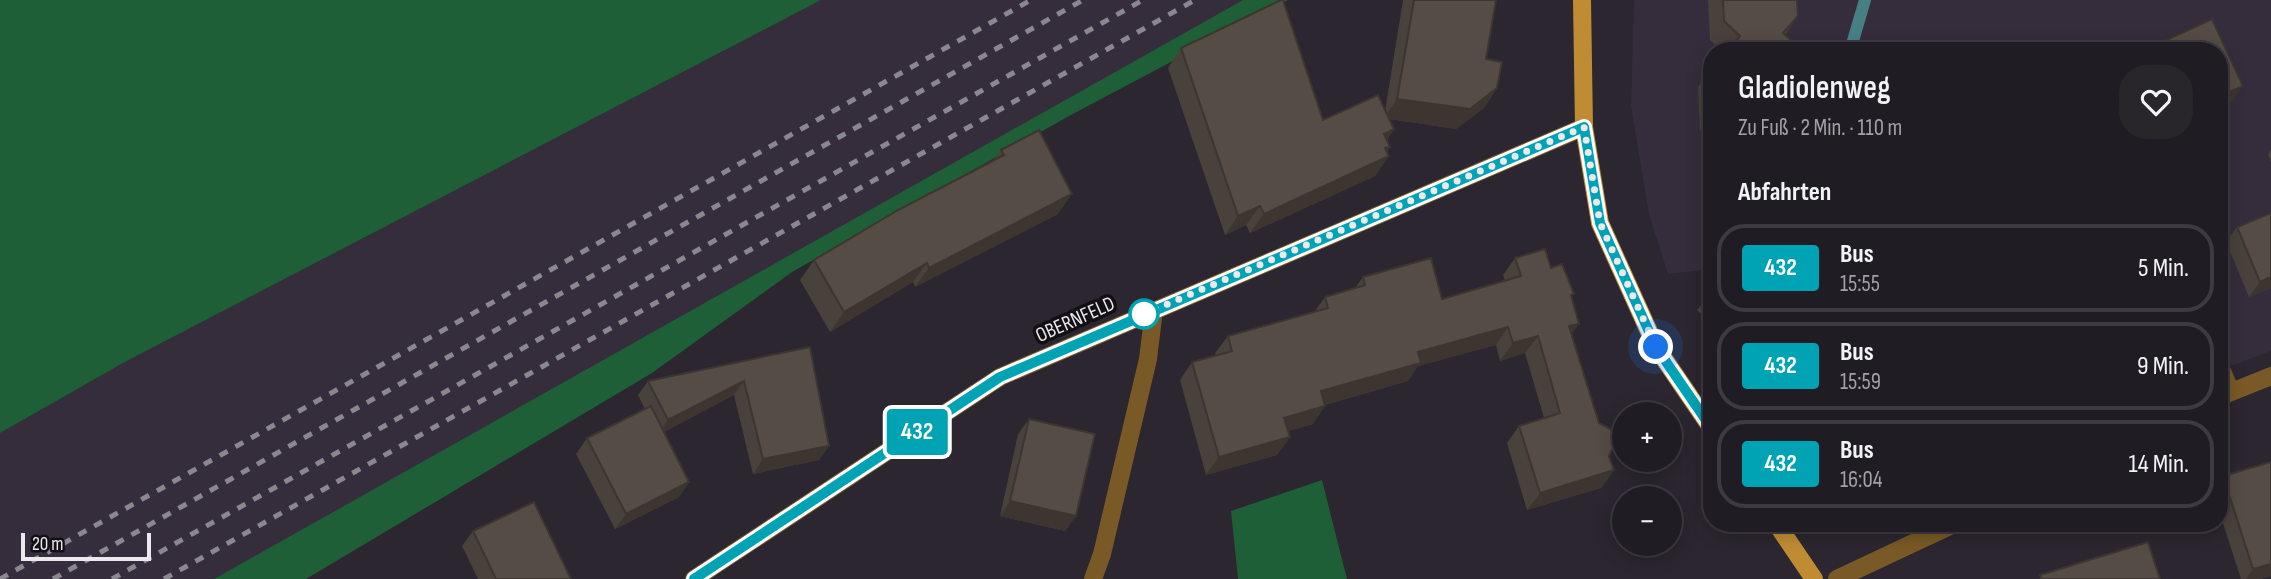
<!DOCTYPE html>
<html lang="de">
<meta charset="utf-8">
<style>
:root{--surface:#201c23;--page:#28252b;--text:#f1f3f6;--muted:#a2a1a6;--line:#3d3a41}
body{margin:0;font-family:"Sofia Sans Condensed",sans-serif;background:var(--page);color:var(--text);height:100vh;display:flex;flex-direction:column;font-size:26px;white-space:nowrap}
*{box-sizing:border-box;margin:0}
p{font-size:23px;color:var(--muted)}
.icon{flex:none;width:38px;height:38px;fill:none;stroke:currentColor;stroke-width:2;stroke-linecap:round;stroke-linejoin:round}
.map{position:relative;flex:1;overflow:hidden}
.sheet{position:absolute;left:1703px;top:42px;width:525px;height:490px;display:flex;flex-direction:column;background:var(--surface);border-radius:28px;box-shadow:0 4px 18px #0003,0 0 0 2px var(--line)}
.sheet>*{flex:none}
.badge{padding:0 14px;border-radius:5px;font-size:24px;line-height:46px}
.fabs{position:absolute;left:1612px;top:402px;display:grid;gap:14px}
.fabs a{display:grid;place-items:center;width:70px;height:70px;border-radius:50%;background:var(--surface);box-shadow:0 4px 18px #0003,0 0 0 2px var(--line);font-size:35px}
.scale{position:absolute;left:21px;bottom:18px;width:130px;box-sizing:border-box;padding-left:7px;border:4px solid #ebe8ee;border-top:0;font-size:19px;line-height:24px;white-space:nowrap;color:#ebe8ee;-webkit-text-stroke:5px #121014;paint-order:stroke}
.you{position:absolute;width:35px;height:35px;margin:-18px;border:5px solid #fff;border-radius:50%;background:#1a73e8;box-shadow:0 0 0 10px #1a73e833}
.map>.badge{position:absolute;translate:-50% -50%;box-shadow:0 0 0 4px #fff}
h2{padding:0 35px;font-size:26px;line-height:63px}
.round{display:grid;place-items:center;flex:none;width:74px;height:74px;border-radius:28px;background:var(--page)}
.summary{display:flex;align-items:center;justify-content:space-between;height:119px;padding:0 35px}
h1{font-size:33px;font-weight:600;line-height:52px}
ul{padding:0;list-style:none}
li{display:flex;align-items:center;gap:21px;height:88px;margin:0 14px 10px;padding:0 21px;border:4px solid var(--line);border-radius:28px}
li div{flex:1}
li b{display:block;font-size:26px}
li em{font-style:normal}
li .badge{min-width:77px;font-weight:700;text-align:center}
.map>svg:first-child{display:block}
</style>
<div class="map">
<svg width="2271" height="579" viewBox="0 0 2271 579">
<rect width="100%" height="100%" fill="#2b262f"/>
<!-- built -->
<g fill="#352d3b">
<path d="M 821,0 L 1243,0 L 214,579 L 0,579 L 0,433 L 123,363 Z"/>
<path d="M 1634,0 L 2271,0 L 2271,351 L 2231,366 L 2219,337 L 2219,51 L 1712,51 L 1711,269 L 1668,274 L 1649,214 L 1631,106 Z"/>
</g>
<!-- green -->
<g fill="#1e5f38">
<path d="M 0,0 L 821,0 L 123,363 L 0,433 Z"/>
<path d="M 1243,0 L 1288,0 L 1069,116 L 792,272 L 652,373 L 306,579 L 214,579 Z"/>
<path d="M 1322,480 L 1347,579 L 1238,579 L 1231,511 Z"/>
</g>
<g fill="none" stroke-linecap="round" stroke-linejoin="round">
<!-- stream -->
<path stroke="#468085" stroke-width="12" d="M 1850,51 L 1865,0"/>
<!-- minor -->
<g stroke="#795926" stroke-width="18">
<path d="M 2219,364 L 2231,392"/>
<path d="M 2219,397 L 2271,376"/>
<path d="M 694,579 L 1000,377 L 1584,127"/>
<path d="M 1093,579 L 1102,554 L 1148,359 L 1154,310"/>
<path d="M 1837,579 L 1956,523"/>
</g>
<!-- major -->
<g stroke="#bf8c34" stroke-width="18">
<path d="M 1582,0 L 1584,127 L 1600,223 L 1656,347 L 1712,429"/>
<path d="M 1776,523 L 1814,579"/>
</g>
<!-- rail -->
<g stroke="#8b878f" stroke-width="5" stroke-dasharray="9 9" stroke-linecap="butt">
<path d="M 0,579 L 1031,0"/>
<path d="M 53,579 L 1083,0"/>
<path d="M 112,579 L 1143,0"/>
<path d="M 164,579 L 1195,0"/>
</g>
</g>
<!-- wall -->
<g fill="#49413b">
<path d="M 1403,0 L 1496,0 L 1486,59 L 1497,88 L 1484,108 L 1456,129 L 1389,119 L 1394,129 L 1387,140 L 1390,147 L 1387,151 L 1389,156 L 1375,176 L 1250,233 L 1246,225 L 1225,235 L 1168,68 L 1181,48 L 1323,120 L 1385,111 Z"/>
<path d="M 1708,0 L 1797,0 L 1798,16 L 1785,35 L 1803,51 L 1721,51 L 1710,40 Z"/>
<path d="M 1711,68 L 1712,140 L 1700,130 L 1698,87 Z"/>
<path d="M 2271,149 L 2271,162 L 2268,154 Z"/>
<path d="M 1001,150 L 1058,214 L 915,287 L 913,282 L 830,332 L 800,280 L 814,260 L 993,161 Z"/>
<path d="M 2237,227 L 2271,288 L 2249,297 L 2226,242 Z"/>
<path d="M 1515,258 L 1551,268 L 1572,298 L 1571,335 L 1614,470 L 1601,488 L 1527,510 L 1507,443 L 1519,426 L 1544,418 L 1525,353 L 1500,361 L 1496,345 L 1418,366 L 1408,381 L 1325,405 L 1313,424 L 1288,431 L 1290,437 L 1277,455 L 1206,475 L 1180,380 L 1192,362 L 1216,355 L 1215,353 L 1228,336 L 1315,311 L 1325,297 L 1355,288 L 1363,277 L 1442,299 L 1505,281 L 1503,275 Z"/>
<path d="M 1712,292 L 1712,323 L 1697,310 Z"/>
<path d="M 810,347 L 829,446 L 819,460 L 753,474 L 734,395 L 664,432 L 689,482 L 679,497 L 615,529 L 576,454 L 587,438 L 645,409 L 638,395 L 648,381 Z"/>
<path d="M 1029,419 L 1076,516 L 1065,531 L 1000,516 L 1018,434 Z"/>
<path d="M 2271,462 L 2271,576 L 2260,579 L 2241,579 L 2219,511 L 2219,483 L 2223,476 Z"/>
<path d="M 473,531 L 571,579 L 478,579 L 462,546 Z"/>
</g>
<!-- shaded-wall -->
<g fill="#3c3530">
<path d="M 2243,86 L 2232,102 L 2219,108 L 2219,97 Z"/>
<path d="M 1497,88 L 1484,108 L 1456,129 L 1384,118 L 1397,99 Z"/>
<path d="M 1394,129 L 1380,149 L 1384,134 Z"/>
<path d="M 1390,147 L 1381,160 L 1389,156 L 1375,176 L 1250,233 L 1264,214 Z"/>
<path d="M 1072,194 L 1058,214 L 915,287 L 929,268 Z"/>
<path d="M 1260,206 L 1246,225 L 1225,235 L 1238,216 Z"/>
<path d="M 927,263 L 913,282 L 830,332 L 844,312 Z"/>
<path d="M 2271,277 L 2271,288 L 2249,297 L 2260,282 Z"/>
<path d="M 1579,324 L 1567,341 L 1569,326 Z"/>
<path d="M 1508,327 L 1496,345 L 1418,366 L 1408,381 L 1309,409 L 1321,391 L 1418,352 Z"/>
<path d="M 1538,336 L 1525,353 L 1500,361 L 1513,343 Z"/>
<path d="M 744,381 L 734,395 L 658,435 L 668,420 Z"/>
<path d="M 1325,406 L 1313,424 L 1272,436 L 1284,418 Z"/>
<path d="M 1290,437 L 1277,455 L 1206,475 L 1219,457 Z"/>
<path d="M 829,446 L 819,460 L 753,474 L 763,459 Z"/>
<path d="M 1614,470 L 1601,488 L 1527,510 L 1540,493 Z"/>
<path d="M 689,482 L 679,497 L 615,529 L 626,514 Z"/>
<path d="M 1010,501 L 1076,516 L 1065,531 L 1000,516 Z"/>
<path d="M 2271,564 L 2271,576 L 2260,579 L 2246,579 L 2253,569 Z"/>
</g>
<!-- building -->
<g fill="#554c45" stroke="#3c3530" stroke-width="2">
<path d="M 1281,0 L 1283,0 L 1323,120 L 1378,95 L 1394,129 L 1384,134 L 1390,147 L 1385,148 L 1389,156 L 1264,214 L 1260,206 L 1238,216 L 1181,48 Z"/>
<path d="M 1414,0 L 1496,0 L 1486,59 L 1502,62 L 1497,88 L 1470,109 L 1397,99 Z"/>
<path d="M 1723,0 L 1797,0 L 1798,16 L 1783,33 L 1803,51 L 1727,51 L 1740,36 L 1724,21 Z"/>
<path d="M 2212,19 L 2243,86 L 2219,97 L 2219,51 L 2145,50 Z"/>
<path d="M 1039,130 L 1072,194 L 929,268 L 927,263 L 844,312 L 814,260 L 898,210 L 1004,155 L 1001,150 Z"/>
<path d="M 2271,213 L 2271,277 L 2260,282 L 2237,227 Z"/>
<path d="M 1545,249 L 1551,268 L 1562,264 L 1574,294 L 1571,295 L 1579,324 L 1569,326 L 1599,423 L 1620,434 L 1609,456 L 1614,470 L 1540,493 L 1519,426 L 1560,413 L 1538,336 L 1513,343 L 1508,327 L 1418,352 L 1421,363 L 1321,391 L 1325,406 L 1284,418 L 1290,437 L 1219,457 L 1192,362 L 1232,351 L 1228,336 L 1328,308 L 1325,297 L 1365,285 L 1363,277 L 1431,258 L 1442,299 L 1521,276 L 1515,258 Z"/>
<path d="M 1712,292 L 1712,300 L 1707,296 Z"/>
<path d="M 810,347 L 829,446 L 763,459 L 744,381 L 668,420 L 648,381 Z"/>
<path d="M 651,406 L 689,482 L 626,514 L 587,438 Z"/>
<path d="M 1029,419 L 1095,434 L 1076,516 L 1010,501 Z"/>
<path d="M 2271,462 L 2271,564 L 2253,569 L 2223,476 Z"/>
<path d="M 534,502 L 571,579 L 496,579 L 473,531 Z"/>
<path d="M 2148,542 L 2160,579 L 2041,579 L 2040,575 Z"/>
</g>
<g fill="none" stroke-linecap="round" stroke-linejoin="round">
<defs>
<path id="line" d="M 694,579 L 1000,377 L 1584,127 L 1600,223 L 1656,347 L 1712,429"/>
</defs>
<!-- line casing -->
<use href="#line" stroke="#fff" stroke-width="16"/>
<!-- line -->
<use href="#line" stroke="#00a3b4" stroke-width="10"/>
<!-- walk -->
<path stroke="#ebe8ee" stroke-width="7" stroke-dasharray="0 12.6" d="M 1144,314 L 1584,127 L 1600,223 L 1656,347"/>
</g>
<!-- markers -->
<circle fill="#fff" stroke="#00a3b4" stroke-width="3.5" cx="1144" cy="314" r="14"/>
<g text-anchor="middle" stroke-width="7" stroke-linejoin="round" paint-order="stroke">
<!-- street labels -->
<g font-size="21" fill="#ebe8ee" stroke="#121014">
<text transform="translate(1075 319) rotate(-24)" y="7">OBERNFELD</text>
</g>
</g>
</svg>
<div class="fabs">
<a>+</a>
<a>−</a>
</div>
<div class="scale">20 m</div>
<div class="you" style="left:1656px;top:347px"></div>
<b class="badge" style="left:917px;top:432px;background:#00a3b4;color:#fff">432</b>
<section class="sheet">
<div class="summary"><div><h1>Gladiolenweg</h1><p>Zu Fuß · 2 Min. · 110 m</p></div><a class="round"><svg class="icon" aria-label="heart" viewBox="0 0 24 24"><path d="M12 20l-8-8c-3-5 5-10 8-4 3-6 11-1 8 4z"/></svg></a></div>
<h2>Abfahrten</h2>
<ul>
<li><span class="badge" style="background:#00a3b4;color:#fff">432</span><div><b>Bus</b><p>15:55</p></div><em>5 Min.</em></li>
<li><span class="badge" style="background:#00a3b4;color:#fff">432</span><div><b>Bus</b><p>15:59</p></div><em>9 Min.</em></li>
<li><span class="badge" style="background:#00a3b4;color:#fff">432</span><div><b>Bus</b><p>16:04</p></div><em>14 Min.</em></li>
</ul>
</section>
</div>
